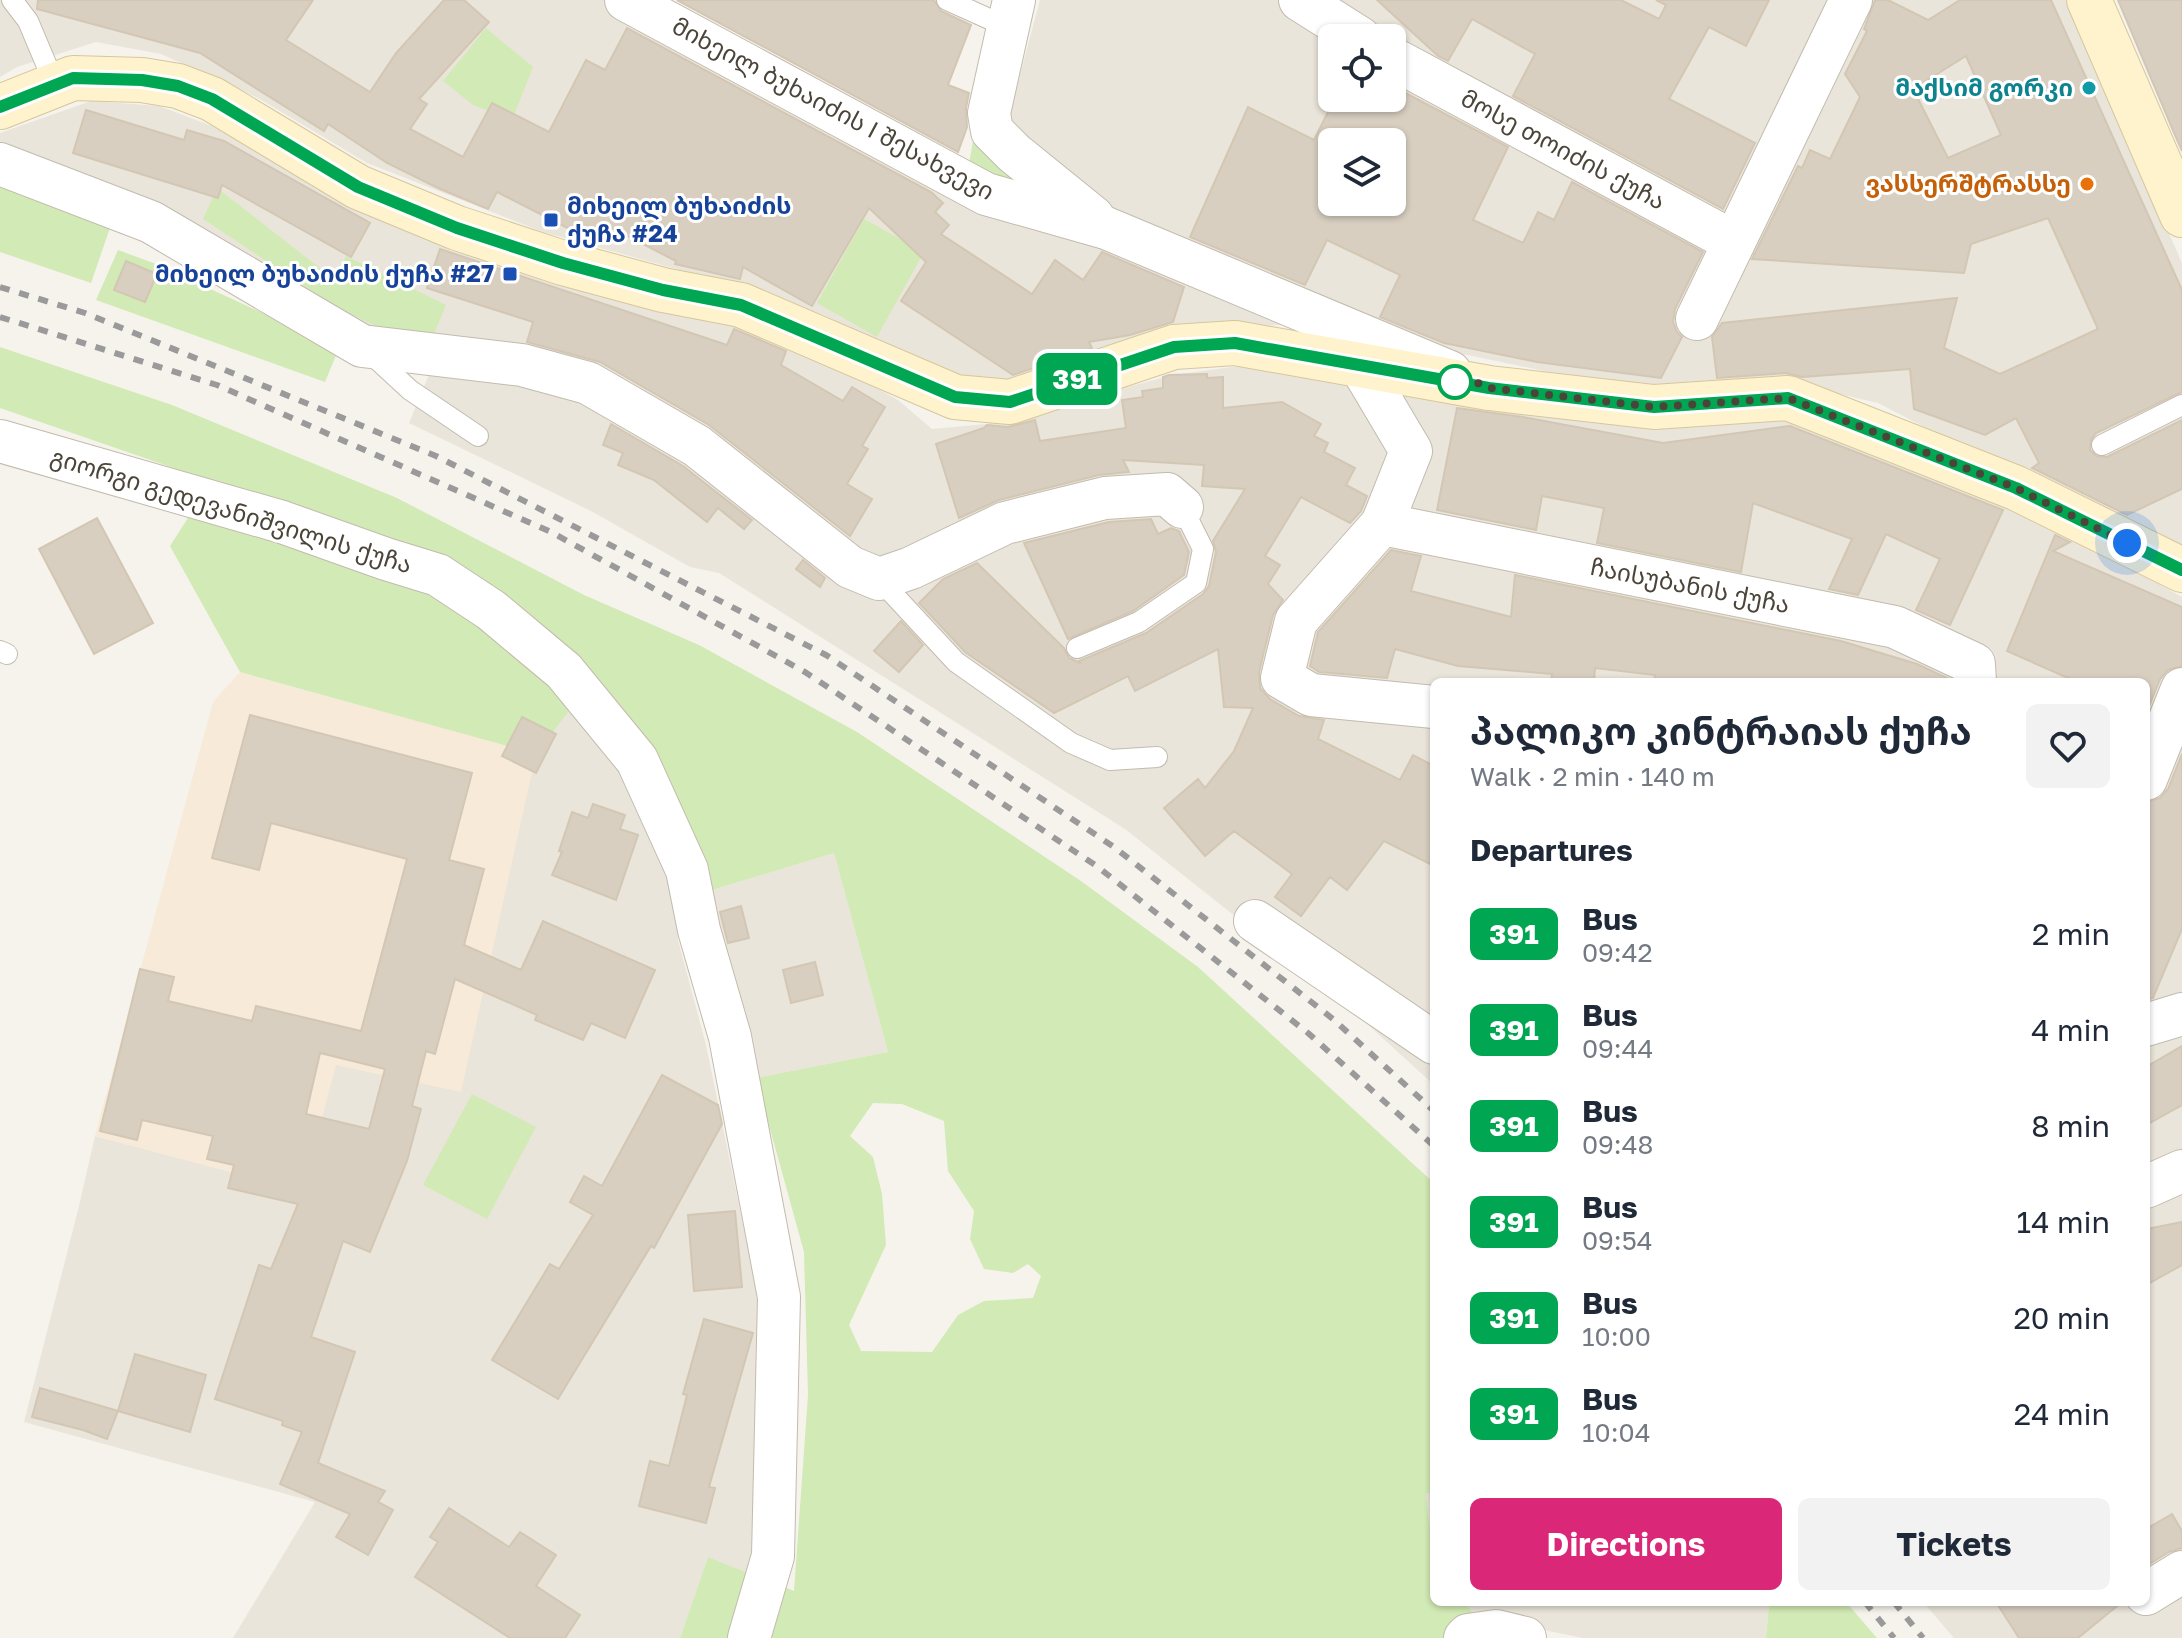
<!DOCTYPE html>
<meta charset="utf-8">
<style>
:root{--surface:#fff;--page:#f2f2f3;--text:#1f2937;--muted:#747a83;--accent:#db2777}
body{margin:0;font-family:"Golos Text","Noto Sans Georgian",sans-serif;background:var(--page);color:var(--text);height:100vh;display:flex;flex-direction:column;font-size:30px;white-space:nowrap}
*{box-sizing:border-box;margin:0}
p{font-size:26px;color:var(--muted)}
.icon{flex:none;width:44px;height:44px;fill:none;stroke:currentColor;stroke-width:2;stroke-linecap:round;stroke-linejoin:round}
.map{position:relative;flex:1;overflow:hidden}
.side{position:absolute;left:1430px;top:678px;width:720px;height:928px;display:flex;flex-direction:column;background:var(--surface);border-radius:12px;box-shadow:0 2px 6px #0004}
.side>*{flex:none}
.badge{padding:0 16px;border-radius:12px;font-size:28px;line-height:52px}
.buttons{position:absolute;left:1318px;top:24px;display:grid;gap:16px}
.buttons a{display:grid;place-items:center;width:88px;height:88px;border-radius:12px;background:var(--surface);box-shadow:0 2px 6px #0004;font-size:40px}
.you{position:absolute;width:40px;height:40px;margin:-20px;border:6px solid #fff;border-radius:50%;background:#1a73e8;box-shadow:0 0 0 12px #1a73e833}
.map>.badge{position:absolute;translate:-50% -50%;box-shadow:0 0 0 4px #fff}
h2{padding:0 40px;font-size:30px;line-height:72px}
.round{display:grid;place-items:center;flex:none;width:84px;height:84px;border-radius:12px;background:var(--page)}
.headline{display:flex;align-items:center;justify-content:space-between;height:136px;padding:0 40px}
h1{font-size:38px;font-weight:700;line-height:60px}
.button{display:flex;gap:16px;margin-top:auto;padding:16px 40px}
.button a{flex:1;height:92px;border-radius:12px;background:var(--accent);color:#fff;font-size:32px;font-weight:700;line-height:92px;text-align:center}
.button a+a{background:var(--page);color:var(--text)}
ul{padding:0;list-style:none}
li{display:flex;align-items:center;gap:24px;height:96px;padding:0 40px}
li div{flex:1}
li b{display:block;font-size:30px}
li em{font-style:normal}
li .badge{min-width:88px;font-weight:700;text-align:center}
.map>svg:first-child{display:block}
</style>
<div class="map">
<svg width="2182" height="1638" viewBox="0 0 2182 1638">
<rect width="100%" height="100%" fill="#f6f3ec"/>
<!-- residential -->
<g fill="#eae5da" fill-rule="evenodd">
<path d="M 0,0 L 612,0 L 1297,323 L 1201,333 L 1002,390 L 959,384 L 824,315 L 720,281 L 543,232 L 367,163 L 258,98 L 161,54 L 96,42 L 17,67 L 0,77 Z"/>
<path d="M 1040,0 L 2066,0 L 2182,263 L 2182,561 L 1878,403 L 1788,382 L 1650,393 L 1434,348 L 1155,245 L 1005,131 ZM 1332,38 L 1392,38 L 1392,98 L 1332,98 ZM 1332,142 L 1392,142 L 1392,202 L 1332,202 Z"/>
<path d="M 91,101 L 159,106 L 212,126 L 347,203 L 452,251 L 786,337 L 898,400 L 932,429 L 987,424 L 1173,375 L 1247,365 L 1792,413 L 1969,477 L 2182,597 L 2182,1638 L 1954,1638 L 1923,1602 L 2146,1602 L 2146,682 L 1434,682 L 1434,1085 L 1341,1000 L 1125,829 L 719,573 L 690,567 L 591,511 L 409,423 L 438,353 L 326,315 L 0,153 L 0,133 Z"/>
<path d="M 576,702 L 624,765 L 675,869 L 678,940 L 706,1045 L 758,1297 L 756,1510 L 750,1574 L 708,1557 L 680,1638 L 233,1638 L 315,1502 L 24,1422 L 79,1206 L 95,1136 L 303,1191 L 335,1064 L 510,865 L 536,754 Z"/>
<path d="M 834,853 L 888,1052 L 756,1078 L 706,892 Z"/>
<path d="M 1434,1492 L 1434,1561 L 1426,1494 Z"/>
<path d="M 1465,1602 L 1758,1602 L 1769,1604 L 1766,1638 L 1583,1638 L 1475,1616 Z"/>
</g>
<!-- commercial -->
<path fill="#f7ead8" d="M 240,672 L 536,754 L 461,1092 L 336,1065 L 303,1191 L 95,1136 L 213,702 Z"/>
<!-- green -->
<g fill="#d2eab5" fill-rule="evenodd">
<path d="M 486,28 L 533,67 L 512,120 L 473,105 L 443,81 Z"/>
<path d="M 977,117 L 1069,212 L 968,170 Z"/>
<path d="M 0,181 L 113,219 L 91,283 L 0,252 Z"/>
<path d="M 217,188 L 334,279 L 346,256 L 446,305 L 432,339 L 378,327 L 332,305 L 203,219 Z"/>
<path d="M 864,219 L 924,252 L 877,337 L 817,303 Z"/>
<path d="M 118,250 L 156,264 L 339,348 L 325,382 L 96,300 Z"/>
<path d="M 0,347 L 172,405 L 397,498 L 584,595 L 699,645 L 857,732 L 1081,881 L 1198,967 L 1434,1183 L 1434,1492 L 1426,1494 L 1434,1561 L 1434,1602 L 1465,1602 L 1475,1616 L 1455,1638 L 680,1638 L 708,1557 L 794,1591 L 808,1395 L 804,1252 L 756,1078 L 888,1052 L 834,853 L 706,892 L 625,728 L 417,552 L 0,408 ZM 873,1103 L 902,1104 L 944,1121 L 948,1171 L 974,1211 L 970,1239 L 984,1269 L 1013,1273 L 1028,1264 L 1041,1276 L 1033,1298 L 984,1301 L 958,1315 L 932,1352 L 861,1351 L 849,1325 L 886,1245 L 882,1194 L 873,1157 L 850,1136 Z"/>
<path d="M 195,507 L 448,592 L 576,702 L 536,754 L 240,672 L 170,546 Z"/>
<path d="M 472,1094 L 536,1127 L 487,1219 L 423,1185 Z"/>
<path d="M 1758,1602 L 1846,1602 L 1877,1638 L 1766,1638 L 1769,1604 Z"/>
</g>
<!-- building -->
<g fill="#d8cfc1" stroke="#d3c7b4" stroke-width="2" fill-rule="evenodd">
<path d="M 38,0 L 313,0 L 286,40 L 370,92 L 396,53 L 444,0 L 464,0 L 489,22 L 419,99 L 427,104 L 410,129 L 463,157 L 492,103 L 549,132 L 586,60 L 605,70 L 627,28 L 931,192 L 943,203 L 935,212 L 949,225 L 941,234 L 1032,294 L 1055,260 L 1083,280 L 1102,252 L 1184,287 L 1173,322 L 1130,335 L 1089,342 L 1092,348 L 1013,375 L 901,301 L 926,262 L 869,208 L 812,306 L 743,267 L 740,279 L 675,264 L 676,261 L 600,222 L 591,240 L 497,192 L 488,209 L 438,188 L 387,163 L 328,124 L 324,131 L 200,53 L 37,9 Z"/>
<path d="M 677,0 L 934,0 L 941,11 L 971,25 L 948,85 L 969,93 L 966,108 L 967,127 L 958,152 Z"/>
<path d="M 1377,0 L 1621,0 L 1659,19 L 1666,5 L 1656,0 L 1769,0 L 1746,46 L 1709,27 L 1669,99 L 1755,143 L 1723,209 L 1513,96 L 1535,54 L 1472,19 L 1448,61 L 1438,56 Z"/>
<path d="M 1875,0 L 1888,0 L 1928,20 L 1960,0 L 2051,0 L 2182,290 L 2182,392 L 2096,433 L 2091,439 L 2090,450 L 2096,456 L 2107,457 L 2182,420 L 2182,489 L 2127,515 L 2032,468 L 2039,463 L 2016,418 L 1985,435 L 1914,409 L 1910,369 L 1802,377 L 1786,373 L 1717,378 L 1712,337 L 1722,323 L 1957,298 L 1944,348 L 2000,374 L 2098,329 L 2048,218 L 1971,244 L 1964,273 L 1752,259 L 1798,166 L 1802,168 L 1810,150 L 1830,159 L 1860,97 L 1845,74 L 1867,31 L 1864,29 ZM 1966,56 L 2001,135 L 1948,158 L 1913,89 Z"/>
<path d="M 2118,0 L 2182,0 L 2182,151 L 2175,135 Z"/>
<path d="M 1392,86 L 1508,147 L 1473,220 L 1523,243 L 1538,212 L 1554,220 L 1572,182 L 1703,252 L 1675,309 L 1673,322 L 1677,332 L 1682,337 L 1661,378 L 1537,362 L 1444,343 L 1380,317 L 1400,275 L 1327,240 L 1305,285 L 1190,237 L 1248,107 L 1314,140 L 1335,98 L 1392,98 ZM 1318,142 L 1392,142 L 1392,202 L 1332,202 L 1332,149 Z"/>
<path d="M 86,110 L 184,140 L 187,130 L 224,141 L 370,223 L 351,257 L 222,185 L 218,198 L 73,153 Z"/>
<path d="M 440,249 L 727,345 L 734,329 L 786,351 L 781,365 L 843,401 L 852,387 L 885,407 L 862,446 L 868,449 L 847,484 L 872,499 L 850,536 L 709,425 L 600,362 L 527,342 L 533,322 L 427,288 Z"/>
<path d="M 126,261 L 157,274 L 145,302 L 114,290 Z"/>
<path d="M 1207,374 L 1207,378 L 1223,377 L 1223,408 L 1282,402 L 1321,424 L 1314,436 L 1328,443 L 1324,452 L 1355,468 L 1346,485 L 1367,496 L 1361,511 L 1350,523 L 1301,497 L 1265,556 L 1280,565 L 1268,584 L 1283,600 L 1273,615 L 1259,672 L 1260,688 L 1270,699 L 1299,716 L 1324,720 L 1318,739 L 1400,780 L 1413,755 L 1434,766 L 1434,866 L 1384,841 L 1347,890 L 1330,877 L 1301,916 L 1275,897 L 1292,874 L 1234,831 L 1205,856 L 1164,808 L 1198,779 L 1205,788 L 1234,751 L 1253,708 L 1224,707 L 1218,649 L 1135,691 L 1128,676 L 1054,713 L 965,652 L 919,603 L 943,579 L 977,563 L 1064,648 L 1069,658 L 1080,663 L 1079,661 L 1146,633 L 1203,594 L 1209,586 L 1216,552 L 1213,541 L 1245,489 L 1202,486 L 1204,465 L 1123,460 L 1129,472 L 1099,475 L 999,500 L 959,518 L 936,444 L 984,428 L 987,425 L 1008,427 L 1035,420 L 1040,441 L 1126,428 L 1122,400 L 1143,397 L 1142,391 L 1163,388 L 1163,377 L 1169,375 Z"/>
<path d="M 1457,408 L 1523,417 L 1663,443 L 1790,426 L 2003,510 L 1950,625 L 1916,610 L 1940,559 L 1886,534 L 1858,595 L 1829,589 L 1852,539 L 1753,503 L 1741,572 L 1597,543 L 1604,508 L 1542,496 L 1536,530 L 1437,510 Z"/>
<path d="M 611,424 L 683,466 L 752,520 L 744,529 L 718,508 L 707,522 L 654,480 L 618,465 L 623,453 L 603,445 Z"/>
<path d="M 97,518 L 153,623 L 94,654 L 39,549 Z"/>
<path d="M 1151,519 L 1158,534 L 1171,528 L 1179,531 L 1189,552 L 1184,575 L 1133,611 L 1068,639 L 1024,543 L 1109,522 Z"/>
<path d="M 2055,535 L 2070,542 L 2053,551 L 2182,607 L 2182,666 L 2168,670 L 2160,679 L 2146,714 L 2146,682 L 2077,682 L 2007,651 Z"/>
<path d="M 1391,550 L 1421,556 L 1411,591 L 1511,617 L 1515,575 L 1841,641 L 1917,664 L 1951,680 L 1951,682 L 1654,682 L 1655,675 L 1595,668 L 1594,682 L 1551,682 L 1552,674 L 1458,666 L 1395,649 L 1387,678 L 1319,672 L 1310,666 L 1318,632 Z"/>
<path d="M 803,560 L 825,578 L 820,587 L 796,569 Z"/>
<path d="M 901,621 L 923,645 L 899,672 L 874,651 Z"/>
<path d="M 250,715 L 472,773 L 449,860 L 484,869 L 464,945 L 521,970 L 543,921 L 655,970 L 625,1038 L 591,1023 L 583,1040 L 535,1020 L 537,1015 L 455,979 L 435,1054 L 426,1051 L 412,1106 L 421,1109 L 407,1161 L 370,1252 L 343,1241 L 311,1337 L 355,1352 L 318,1463 L 385,1491 L 378,1502 L 393,1510 L 368,1555 L 336,1537 L 350,1514 L 280,1484 L 302,1432 L 282,1425 L 283,1421 L 215,1399 L 259,1265 L 271,1269 L 298,1204 L 228,1188 L 234,1165 L 207,1159 L 213,1136 L 142,1120 L 137,1140 L 100,1131 L 140,969 L 174,977 L 168,1001 L 252,1021 L 256,1006 L 361,1031 L 407,859 L 271,823 L 259,870 L 212,858 ZM 320,1053 L 385,1069 L 369,1129 L 306,1114 Z"/>
<path d="M 522,717 L 556,734 L 536,773 L 502,756 Z"/>
<path d="M 2182,754 L 2182,929 L 2153,998 L 2146,1000 L 2146,802 L 2160,798 L 2168,789 Z"/>
<path d="M 593,804 L 625,815 L 620,829 L 638,835 L 616,900 L 552,875 L 562,852 L 559,851 L 572,812 L 588,818 Z"/>
<path d="M 741,906 L 749,938 L 728,943 L 720,912 Z"/>
<path d="M 815,962 L 823,995 L 791,1003 L 783,970 Z"/>
<path d="M 2182,1046 L 2182,1105 L 2146,1125 L 2146,1067 Z"/>
<path d="M 662,1075 L 718,1105 L 722,1124 L 654,1248 L 651,1246 L 558,1399 L 492,1360 L 550,1264 L 559,1269 L 593,1215 L 570,1202 L 584,1176 L 602,1186 Z"/>
<path d="M 735,1211 L 742,1287 L 694,1291 L 688,1215 Z"/>
<path d="M 2182,1222 L 2182,1265 L 2146,1285 L 2146,1229 Z"/>
<path d="M 704,1319 L 753,1333 L 709,1487 L 715,1488 L 706,1523 L 639,1506 L 650,1461 L 669,1466 L 687,1395 L 683,1394 Z"/>
<path d="M 135,1354 L 206,1375 L 190,1432 L 118,1411 Z"/>
<path d="M 40,1388 L 118,1411 L 107,1439 L 83,1430 L 32,1417 Z"/>
<path d="M 449,1508 L 509,1547 L 520,1532 L 556,1555 L 536,1586 L 580,1615 L 565,1638 L 510,1638 L 415,1577 L 438,1542 L 430,1537 Z"/>
<path d="M 2172,1514 L 2182,1531 L 2182,1548 L 2169,1552 L 2146,1566 L 2146,1529 Z"/>
<path d="M 1996,1602 L 2122,1602 L 2078,1638 L 2019,1638 Z"/>
</g>
<g fill="none" stroke-linecap="round" stroke-linejoin="round">
<defs>
<g id="lane">
<path d="M 12,0 L 28,21 L 55,85"/>
<path d="M 947,0 L 1007,27"/>
<path d="M 371,354 L 410,390 L 478,436"/>
<path d="M 2102,445 L 2182,405"/>
<path d="M 879,579 L 956,662 L 1071,743 L 1110,760 L 1157,757"/>
<path d="M 1077,648 L 1139,622 L 1196,583 L 1203,549 L 1182,507"/>
<path d="M 0,651 L 7,654"/>
</g>
<g id="street">
<path d="M 626,0 L 986,194 L 1106,228 L 1450,372"/>
<path d="M 1014,0 L 989,113 L 992,131 L 1014,153 L 1093,217"/>
<path d="M 1300,0 L 1360,38"/>
<path d="M 1392,58 L 1734,242"/>
<path d="M 0,164 L 151,222 L 362,346 L 522,365 L 588,383 L 697,446 L 850,567 L 879,579 L 911,568 L 1005,523 L 1105,498 L 1167,494 L 1182,507"/>
<path d="M 1697,319 L 1851,0"/>
<path d="M 1360,365 L 1411,451 L 1382,524 L 1895,627 L 1974,664 L 1975,682"/>
<path d="M 0,441 L 282,522 L 386,559 L 438,575 L 491,610 L 564,671 L 637,760 L 687,870 L 699,930 L 730,1037 L 779,1297 L 773,1556 L 749,1638"/>
<path d="M 1382,524 L 1296,621 L 1282,678 L 1311,695 L 1434,707"/>
<path d="M 2146,779 L 2182,689"/>
<path d="M 1255,921 L 1434,1043"/>
<path d="M 2146,1025 L 2182,1014"/>
<path d="M 2146,1187 L 2182,1171"/>
<path d="M 2146,1594 L 2182,1572"/>
<path d="M 1465,1638 L 1468,1635 L 1496,1631 L 1525,1638"/>
</g>
<g id="secondary">
<path d="M 2089,0 L 2182,215"/>
<path d="M 0,107 L 73,78 L 142,80 L 178,86 L 212,99 L 358,187 L 457,228 L 563,263 L 663,290 L 741,305 L 955,397 L 1010,402 L 1174,347 L 1235,343 L 1489,388 L 1654,407 L 1788,398 L 2016,488 L 2182,570"/>
</g>
</defs>
<!-- lane casing -->
<use href="#lane" stroke="#c2bbae" stroke-width="22"/>
<!-- street casing -->
<use href="#street" stroke="#c2bbae" stroke-width="44"/>
<!-- secondary casing -->
<use href="#secondary" stroke="#d6c79b" stroke-width="46"/>
<!-- lane -->
<use href="#lane" stroke="#fff" stroke-width="20"/>
<!-- street -->
<use href="#street" stroke="#fff" stroke-width="42"/>
<!-- secondary -->
<use href="#secondary" stroke="#fff3cd" stroke-width="44"/>
<!-- rail -->
<g stroke="#9a9a9a" stroke-width="6" stroke-dasharray="10 10" stroke-linecap="butt">
<path d="M 0,287 L 85,313 L 436,456 L 826,655 L 1114,847 L 1333,1019 L 1434,1111"/>
<path d="M 0,317 L 217,385 L 551,532 L 805,672 L 1098,867 L 1308,1033 L 1434,1146"/>
<path d="M 1865,1602 L 1894,1638"/>
<path d="M 1894,1602 L 1923,1638"/>
</g>
</g>
<g fill="none" stroke-linecap="round" stroke-linejoin="round">
<defs>
<path id="line" d="M 0,107 L 73,78 L 142,80 L 178,86 L 212,99 L 358,187 L 457,228 L 563,263 L 663,290 L 741,305 L 955,397 L 1010,402 L 1174,347 L 1235,343 L 1489,388 L 1654,407 L 1788,398 L 2016,488 L 2182,570"/>
</defs>
<!-- line casing -->
<use href="#line" stroke="#fff" stroke-width="18"/>
<!-- line -->
<use href="#line" stroke="#00a651" stroke-width="12"/>
<!-- walk -->
<path stroke="#4b4439" stroke-width="8" stroke-dasharray="0 14.4" d="M 1455,382 L 1460,375 L 1489,388 L 1654,407 L 1788,398 L 2016,488 L 2127,543"/>
</g>
<!-- markers -->
<circle fill="#0f9aa8" stroke="#fff" stroke-width="3" cx="2089" cy="88" r="8"/>
<circle fill="#e8710a" stroke="#fff" stroke-width="3" cx="2087" cy="184" r="8"/>
<g fill="#1a4fb4" stroke="#fff" stroke-width="3">
<rect x="543" y="212" width="16" height="16" rx="4"/>
<rect x="502" y="266" width="16" height="16" rx="4"/>
</g>
<circle fill="#fff" stroke="#00a651" stroke-width="4" cx="1455" cy="382" r="16"/>
<g text-anchor="middle" stroke-width="6" stroke-linejoin="round" paint-order="stroke">
<!-- culture labels -->
<g font-size="24" font-weight="bold" fill="#0d838f" stroke="#fff" text-anchor="end">
<text x="2073" y="96">მაქსიმ გორკი</text>
</g>
<!-- street labels -->
<g font-size="24" fill="#4b4439" stroke="#fff">
<text transform="translate(833 109) rotate(28)" y="8">მიხეილ ბუხაიძის I შესახვევი</text>
<text transform="translate(1563 150) rotate(28)" y="8">მოსე თოიძის ქუჩა</text>
<text transform="translate(231 511) rotate(17)" y="8">გიორგი გედევანიშვილის ქუჩა</text>
<text transform="translate(1690 586) rotate(11)" y="8">ჩაისუბანის ქუჩა</text>
</g>
<!-- food labels -->
<g font-size="24" font-weight="bold" fill="#c56008" stroke="#fff" text-anchor="end">
<text x="2071" y="192">ვასსერშტრასსე</text>
</g>
<!-- transit labels -->
<g font-size="24" font-weight="bold" fill="#164399" stroke="#fff" text-anchor="start">
<text x="567" y="214">მიხეილ ბუხაიძის<tspan x="567" dy="28">ქუჩა #24</tspan></text>
<text x="494" y="282" text-anchor="end">მიხეილ ბუხაიძის ქუჩა #27</text>
</g>
</g>
</svg>
<div class="buttons">
<a><svg class="icon" aria-label="locate" viewBox="0 0 24 24"><circle cx="12" cy="12" r="6"/><path d="M12 2v4M12 18v4M2 12h4M18 12h4"/></svg></a>
<a><svg class="icon" aria-label="layers" viewBox="0 0 24 24"><path d="M12 4l9 5-9 5-9-5zM3 14l9 5 9-5"/></svg></a>
</div>
<div class="you" style="left:2127px;top:543px"></div>
<b class="badge" style="left:1077px;top:379px;background:#00a651;color:#fff">391</b>
<section class="side">
<div class="headline"><div><h1>პალიკო კინტრაიას ქუჩა</h1><p>Walk · 2 min · 140 m</p></div><a class="round"><svg class="icon" aria-label="heart" viewBox="0 0 24 24"><path d="M12 20l-8-8c-3-5 5-10 8-4 3-6 11-1 8 4z"/></svg></a></div>
<h2>Departures</h2>
<ul>
<li><span class="badge" style="background:#00a651;color:#fff">391</span><div><b>Bus</b><p>09:42</p></div><em>2 min</em></li>
<li><span class="badge" style="background:#00a651;color:#fff">391</span><div><b>Bus</b><p>09:44</p></div><em>4 min</em></li>
<li><span class="badge" style="background:#00a651;color:#fff">391</span><div><b>Bus</b><p>09:48</p></div><em>8 min</em></li>
<li><span class="badge" style="background:#00a651;color:#fff">391</span><div><b>Bus</b><p>09:54</p></div><em>14 min</em></li>
<li><span class="badge" style="background:#00a651;color:#fff">391</span><div><b>Bus</b><p>10:00</p></div><em>20 min</em></li>
<li><span class="badge" style="background:#00a651;color:#fff">391</span><div><b>Bus</b><p>10:04</p></div><em>24 min</em></li>
</ul>
<div class="button"><a>Directions</a><a>Tickets</a></div>
</section>
</div>
